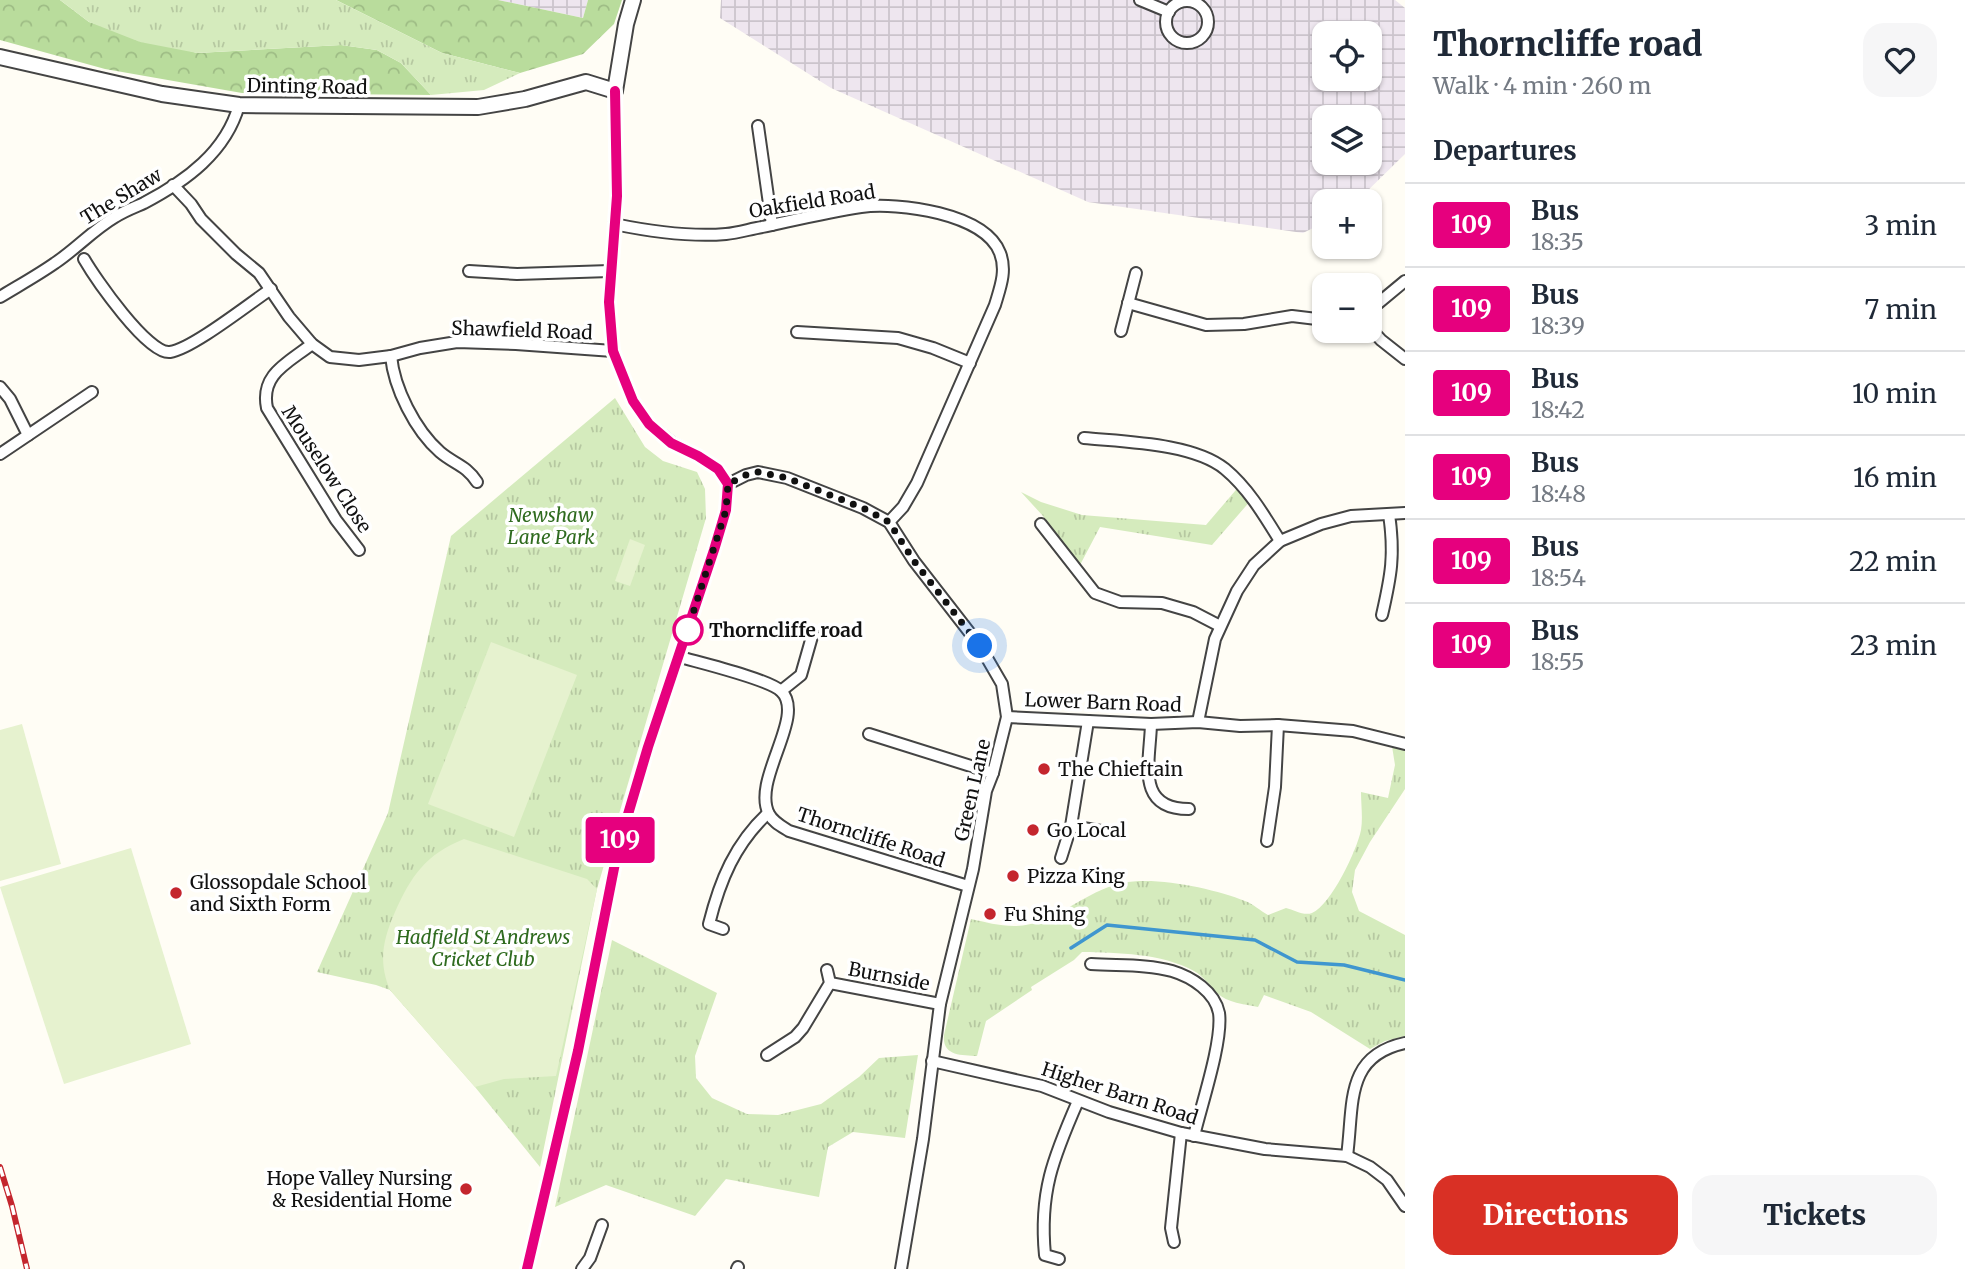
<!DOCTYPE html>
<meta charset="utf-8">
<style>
:root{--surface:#fff;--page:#f6f6f7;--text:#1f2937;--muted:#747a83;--line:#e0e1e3;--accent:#d93025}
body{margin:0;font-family:Merriweather,serif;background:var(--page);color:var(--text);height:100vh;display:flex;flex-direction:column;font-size:26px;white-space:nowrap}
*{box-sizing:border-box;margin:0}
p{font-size:23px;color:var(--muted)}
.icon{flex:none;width:38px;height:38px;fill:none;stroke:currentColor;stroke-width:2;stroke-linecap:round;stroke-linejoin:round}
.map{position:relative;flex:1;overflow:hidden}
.details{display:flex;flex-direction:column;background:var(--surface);width:560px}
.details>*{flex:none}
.badge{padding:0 14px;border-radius:5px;font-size:24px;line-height:46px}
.fabs{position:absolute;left:1312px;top:21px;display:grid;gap:14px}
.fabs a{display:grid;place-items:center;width:70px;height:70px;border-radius:14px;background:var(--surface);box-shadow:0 2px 5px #0004;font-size:35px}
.you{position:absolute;width:35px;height:35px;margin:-18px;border:5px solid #fff;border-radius:50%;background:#1a73e8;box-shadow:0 0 0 10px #1a73e833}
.map>.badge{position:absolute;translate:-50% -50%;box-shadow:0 0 0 4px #fff}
h2{padding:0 28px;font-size:26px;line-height:63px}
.round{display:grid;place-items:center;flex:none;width:74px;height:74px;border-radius:21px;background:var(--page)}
.head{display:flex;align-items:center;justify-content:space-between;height:119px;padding:0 28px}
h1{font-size:33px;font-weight:800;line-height:52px}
.primary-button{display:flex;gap:14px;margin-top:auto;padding:14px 28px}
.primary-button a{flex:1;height:80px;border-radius:21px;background:var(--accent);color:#fff;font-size:28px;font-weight:800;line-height:80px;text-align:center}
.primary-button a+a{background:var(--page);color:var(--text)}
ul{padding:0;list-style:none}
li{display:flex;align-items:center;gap:21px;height:84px;padding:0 28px;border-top:2px solid var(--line)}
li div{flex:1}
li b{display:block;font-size:26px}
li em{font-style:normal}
li .badge{min-width:77px;font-weight:700;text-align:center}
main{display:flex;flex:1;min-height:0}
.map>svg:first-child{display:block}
</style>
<main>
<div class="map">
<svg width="1405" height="1269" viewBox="0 0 1405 1269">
<defs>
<pattern id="industrial-grid" width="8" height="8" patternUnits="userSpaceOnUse" patternTransform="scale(1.75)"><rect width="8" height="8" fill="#eee6ef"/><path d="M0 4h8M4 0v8" fill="none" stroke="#cbc4cc"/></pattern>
<pattern id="forest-crowns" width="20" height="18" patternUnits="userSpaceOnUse" patternTransform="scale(1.75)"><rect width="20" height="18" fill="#b9dc9c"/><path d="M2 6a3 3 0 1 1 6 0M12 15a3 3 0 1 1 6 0" fill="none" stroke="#9ebc85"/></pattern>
<pattern id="park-tufts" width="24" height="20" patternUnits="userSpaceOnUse" patternTransform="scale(1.75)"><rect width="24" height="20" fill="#d5ebbd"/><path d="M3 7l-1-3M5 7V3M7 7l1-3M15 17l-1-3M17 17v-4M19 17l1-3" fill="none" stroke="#b6c8a1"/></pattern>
</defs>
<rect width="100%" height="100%" fill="#fffdf5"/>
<!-- industrial -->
<g fill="url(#industrial-grid)" fill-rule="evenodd">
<path d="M 498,0 L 588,0 L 583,18 Z"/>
<path d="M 721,0 L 1395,0 L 1405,8 L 1405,154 L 1357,201 L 1325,201 L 1325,222 L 1303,233 L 1088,202 L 831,88 L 720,18 ZM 1325,33 L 1370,33 L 1370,79 L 1325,79 ZM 1325,117 L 1370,117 L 1370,163 L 1325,163 Z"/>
</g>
<!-- forest -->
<g fill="url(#forest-crowns)">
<path d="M 0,0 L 60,0 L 89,22 L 197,53 L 341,45 L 377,50 L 401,63 L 431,95 L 242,93 L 105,69 L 0,40 Z"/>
<path d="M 336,0 L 498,0 L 583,18 L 588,0 L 622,0 L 614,24 L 583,54 L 520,73 L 442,53 Z"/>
</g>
<!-- park -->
<g fill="url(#park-tufts)">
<path d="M 60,0 L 336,0 L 442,53 L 520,73 L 484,90 L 431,95 L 401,63 L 377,50 L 341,45 L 197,53 L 140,42 L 89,22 Z"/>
<path d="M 615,398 L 645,447 L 663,461 L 697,472 L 705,489 L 706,518 L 597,889 L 540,1167 L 475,1087 L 390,990 L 376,985 L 317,972 L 388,813 L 451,536 Z"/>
<path d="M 1241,484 L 1252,499 L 1212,545 L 1100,527 L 1080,565 L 1043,516 L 1021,492 L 1041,502 L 1082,515 L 1206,525 Z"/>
<path d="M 1391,740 L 1405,744 L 1405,789 L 1370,842 L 1355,870 L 1352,892 L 1359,911 L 1405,935 L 1405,1036 L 1385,1041 L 1370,1049 L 1311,1012 L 1264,995 L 1258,1007 C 1245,1004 1227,1003 1217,993 C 1210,986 1203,976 1194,971 C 1161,953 1118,953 1082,952 L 1074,960 L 1031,987 L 1032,990 L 986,1021 L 977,1056 C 961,1055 942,1056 944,1035 L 971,919 C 985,922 999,926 1014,926 C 1052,927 1085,890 1123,883 C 1156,876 1215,889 1245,901 C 1254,904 1260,911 1268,915 L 1286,908 C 1294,910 1304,916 1312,913 C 1331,905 1357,850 1361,830 C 1363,818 1361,804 1361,792 L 1388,798 L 1395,765 Z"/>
<path d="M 612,940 L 717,993 L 695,1056 L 696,1078 L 712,1098 L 747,1114 L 778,1115 L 821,1104 L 859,1077 L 879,1058 L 918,1055 L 905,1138 L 853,1132 L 828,1147 L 819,1197 L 726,1179 L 695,1216 L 606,1185 L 555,1207 Z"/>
</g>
<!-- pitch -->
<g fill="#e6f2cf">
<path d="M 630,539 L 645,545 L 630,586 L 615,581 Z"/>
<path d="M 491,642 L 577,675 L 514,837 L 428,804 Z"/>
<path d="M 22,724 L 61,864 L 0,881 L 0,730 Z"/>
<path d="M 464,839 L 587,879 L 597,889 L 556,1076 L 504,1079 L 475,1087 L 390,990 C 378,962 383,939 395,912 C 411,876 426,854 464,839 Z"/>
<path d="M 131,848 L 191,1044 L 64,1084 L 0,887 Z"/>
</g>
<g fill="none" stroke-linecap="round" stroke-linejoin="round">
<!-- stream -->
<path stroke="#3f96cf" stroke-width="3.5" d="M 1071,948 L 1107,925 L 1255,940 L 1297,962 L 1344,965 L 1405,980"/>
<defs>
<g id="minor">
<path d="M 1140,0 L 1169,12"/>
<circle cx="1187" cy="22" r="21"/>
<path d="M 758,126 L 772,225"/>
<path d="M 173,185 L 191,204 L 201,219 L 236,254 L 259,273 L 289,317 L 312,344 L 330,357 L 359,360 L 391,356 L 420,348 L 457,342 L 516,344 L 613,351"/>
<path d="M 614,224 C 648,231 692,237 726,234 C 738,233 750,229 762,227 C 795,220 828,212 861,207 C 898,202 985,213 1000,253 C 1007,271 1000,288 995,305 L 917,483 L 903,507 L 889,522"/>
<path d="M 84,259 C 95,278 148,355 170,352 C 192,349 250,303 271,289"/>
<path d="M 469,271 L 517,274 L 610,271"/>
<path d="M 0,297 C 18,286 38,275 55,263 C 76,249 93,230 115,217 C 124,211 135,207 144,203 C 186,181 226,152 239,105"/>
<path d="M 1128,303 L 1206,325 L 1244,324 L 1292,316 L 1325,320"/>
<path d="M 1370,310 L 1405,281"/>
<path d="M 1370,328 L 1381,340 L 1405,359"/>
<path d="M 1121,331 L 1136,273"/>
<path d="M 797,332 L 898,338 L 933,348 L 970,363"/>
<path d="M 312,344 C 288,363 260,374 267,408 L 336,520 L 359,550"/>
<path d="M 391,356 C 394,388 415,430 440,452 C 454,464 466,465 477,482"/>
<path d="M 0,387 L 10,399 L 28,435"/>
<path d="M 1084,438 C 1124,442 1193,443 1225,469 C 1248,488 1264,515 1280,541"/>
<path d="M 0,454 L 92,392"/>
<path d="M 728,484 L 746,475 L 758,472 L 787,478 L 863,508 L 889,522 L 914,561 L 980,646 L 1002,684 L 1007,717 L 993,773 L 986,791 L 973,869 L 940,1004 L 923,1139 L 901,1269"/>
<path d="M 1041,524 L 1095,593 L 1120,602 L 1162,603 L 1193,612 L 1220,626"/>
<path d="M 1382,615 C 1391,576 1395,555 1389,514"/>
<path d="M 680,657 C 701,663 768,679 781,691 C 807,716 751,780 769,814 C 773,822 781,826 789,831 L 968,886"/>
<path d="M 781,691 L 801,675 L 813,633"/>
<path d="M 1007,717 L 1151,724 L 1198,722 L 1240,726 L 1278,725 L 1353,731 L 1405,744"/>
<path d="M 1198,722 L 1215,639 L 1237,591 L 1254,565 L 1280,541 L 1321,524 L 1351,516 L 1405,513"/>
<path d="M 1151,724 C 1150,762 1135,809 1189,809"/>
<path d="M 869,734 L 993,773"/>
<path d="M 1071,826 L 1101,831"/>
<path d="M 1267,841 L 1275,787 L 1278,725"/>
<path d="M 1061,858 L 1071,826 L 1088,721"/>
<path d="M 723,929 L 709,924 C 720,880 735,844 768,813"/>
<path d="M 1091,964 C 1117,966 1147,964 1172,971 C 1192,977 1215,992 1219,1013 C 1223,1041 1201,1106 1194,1136"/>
<path d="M 830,983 L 940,1004"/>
<path d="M 767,1055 L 795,1037 L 803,1028 L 830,983 L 827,970"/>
<path d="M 932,1061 L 1042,1086 L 1109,1112 L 1181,1133 L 1265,1149 L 1347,1156 L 1370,1167 L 1387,1180 L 1405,1206"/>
<path d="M 1347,1156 C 1354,1105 1344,1056 1405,1043"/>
<path d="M 1174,1242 L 1171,1228 L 1181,1133"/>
<path d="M 1059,1259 L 1045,1255 C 1039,1193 1053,1158 1078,1101"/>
<path d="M 527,1269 L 578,1051 L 618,848 L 648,747 L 714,550 L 726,510 L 728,484 L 718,469 L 698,456 L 672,443 L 649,424 L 633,401 L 613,351 L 609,302 L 617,196 L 615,91"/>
<path d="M 582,1269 L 590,1258 L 602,1225"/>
<path d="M 737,1269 L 738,1267"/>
</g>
<path id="tertiary" d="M 0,57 L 162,94 L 239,105 L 478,107 L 525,99 L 586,82 L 615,91 L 626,24 L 633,0"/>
</defs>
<!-- minor casing -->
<use href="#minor" stroke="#444" stroke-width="14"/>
<!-- tertiary casing -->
<use href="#tertiary" stroke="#444" stroke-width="18"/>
<!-- minor -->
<use href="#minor" stroke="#fff" stroke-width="10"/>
<!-- tertiary -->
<use href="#tertiary" stroke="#fff" stroke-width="14"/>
<defs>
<path id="rail" d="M 0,1167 L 12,1206 L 27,1269"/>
</defs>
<!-- rail casing -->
<use href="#rail" stroke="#c4262e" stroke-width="6"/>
<!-- rail -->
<use href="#rail" stroke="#fff" stroke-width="3.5" stroke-dasharray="10" stroke-linecap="butt"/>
</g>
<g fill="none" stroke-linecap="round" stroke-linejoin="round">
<defs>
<path id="line" d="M 527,1269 L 578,1051 L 618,848 L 648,747 L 714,550 L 726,510 L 728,484 L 718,469 L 698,456 L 671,443 L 649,424 L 633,401 L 613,351 L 609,302 L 617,196 L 615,91"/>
</defs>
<!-- line casing -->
<use href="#line" stroke="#fff" stroke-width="16"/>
<!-- line -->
<use href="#line" stroke="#e6007e" stroke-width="10"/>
<!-- walk -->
<path stroke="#111" stroke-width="7" stroke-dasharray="0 12.6" d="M 688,630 L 685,638 L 726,510 L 728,484 L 746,475 L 758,472 L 787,478 L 863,508 L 889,522 L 914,561 L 980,646"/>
</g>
<!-- markers -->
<circle fill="#fff" stroke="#e6007e" stroke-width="3.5" cx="688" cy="630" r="14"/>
<g fill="#c4262e" stroke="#fff" stroke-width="2.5">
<circle cx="1044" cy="769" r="7"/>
<circle cx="1033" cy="830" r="7"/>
<circle cx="1013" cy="876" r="7"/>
<circle cx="176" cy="893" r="7"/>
<circle cx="990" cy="914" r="7"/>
<circle cx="466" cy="1189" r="7"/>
</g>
<g text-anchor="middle" stroke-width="7" stroke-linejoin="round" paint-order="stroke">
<!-- street labels -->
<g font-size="19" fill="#111" stroke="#fff">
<text transform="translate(307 86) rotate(1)" y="7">Dinting Road</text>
<text transform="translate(121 196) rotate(-31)" y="7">The Shaw</text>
<text transform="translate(812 201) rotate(-9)" y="7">Oakfield Road</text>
<text transform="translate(522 330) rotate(2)" y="7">Shawfield Road</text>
<text transform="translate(327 469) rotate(57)" y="7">Mouselow Close</text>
<text transform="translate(1103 702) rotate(2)" y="7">Lower Barn Road</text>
<text transform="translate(972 790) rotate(-77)" y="7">Green Lane</text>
<text transform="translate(871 837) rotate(18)" y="7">Thorncliffe Road</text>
<text transform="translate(889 976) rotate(11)" y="7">Burnside</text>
<text transform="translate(1120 1093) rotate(18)" y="7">Higher Barn Road</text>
</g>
<!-- park labels -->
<g font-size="19" font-style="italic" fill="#2f6b1f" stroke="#fff">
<text x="551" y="522">Newshaw<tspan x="551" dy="22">Lane Park</tspan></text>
<text x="483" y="944">Hadfield St Andrews<tspan x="483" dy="22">Cricket Club</tspan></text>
</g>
<!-- stop labels -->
<g font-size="19" font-weight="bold" fill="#111" stroke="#fff" text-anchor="start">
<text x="709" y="637">Thorncliffe road</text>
</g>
<!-- poi labels -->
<g font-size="19" fill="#111" stroke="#fff" text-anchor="start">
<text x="1058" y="776">The Chieftain</text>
<text x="1047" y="837">Go Local</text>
<text x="1027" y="883">Pizza King</text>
<text x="190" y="889">Glossopdale School<tspan x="190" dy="22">and Sixth Form</tspan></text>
<text x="1004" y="921">Fu Shing</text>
<text x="452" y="1185" text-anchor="end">Hope Valley Nursing<tspan x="452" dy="22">&amp; Residential Home</tspan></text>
</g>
</g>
</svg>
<div class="fabs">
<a><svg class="icon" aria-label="locate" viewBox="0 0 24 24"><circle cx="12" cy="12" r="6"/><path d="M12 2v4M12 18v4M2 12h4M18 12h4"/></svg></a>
<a><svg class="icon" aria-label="layers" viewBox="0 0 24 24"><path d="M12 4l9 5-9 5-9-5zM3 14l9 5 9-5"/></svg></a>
<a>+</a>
<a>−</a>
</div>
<div class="you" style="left:980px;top:646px"></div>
<b class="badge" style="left:620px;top:840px;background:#e6007e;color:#fff">109</b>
</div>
<section class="details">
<div class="head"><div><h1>Thorncliffe road</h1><p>Walk · 4 min · 260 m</p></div><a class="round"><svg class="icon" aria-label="heart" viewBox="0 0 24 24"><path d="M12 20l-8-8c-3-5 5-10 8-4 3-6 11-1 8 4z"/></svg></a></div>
<h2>Departures</h2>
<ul>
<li><span class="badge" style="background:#e6007e;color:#fff">109</span><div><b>Bus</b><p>18:35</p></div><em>3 min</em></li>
<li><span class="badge" style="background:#e6007e;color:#fff">109</span><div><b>Bus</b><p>18:39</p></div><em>7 min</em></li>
<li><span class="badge" style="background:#e6007e;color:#fff">109</span><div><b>Bus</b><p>18:42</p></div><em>10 min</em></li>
<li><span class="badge" style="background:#e6007e;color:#fff">109</span><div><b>Bus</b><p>18:48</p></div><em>16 min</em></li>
<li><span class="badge" style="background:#e6007e;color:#fff">109</span><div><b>Bus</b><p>18:54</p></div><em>22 min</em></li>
<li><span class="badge" style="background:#e6007e;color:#fff">109</span><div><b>Bus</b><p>18:55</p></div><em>23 min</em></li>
</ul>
<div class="primary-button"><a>Directions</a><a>Tickets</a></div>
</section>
</main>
